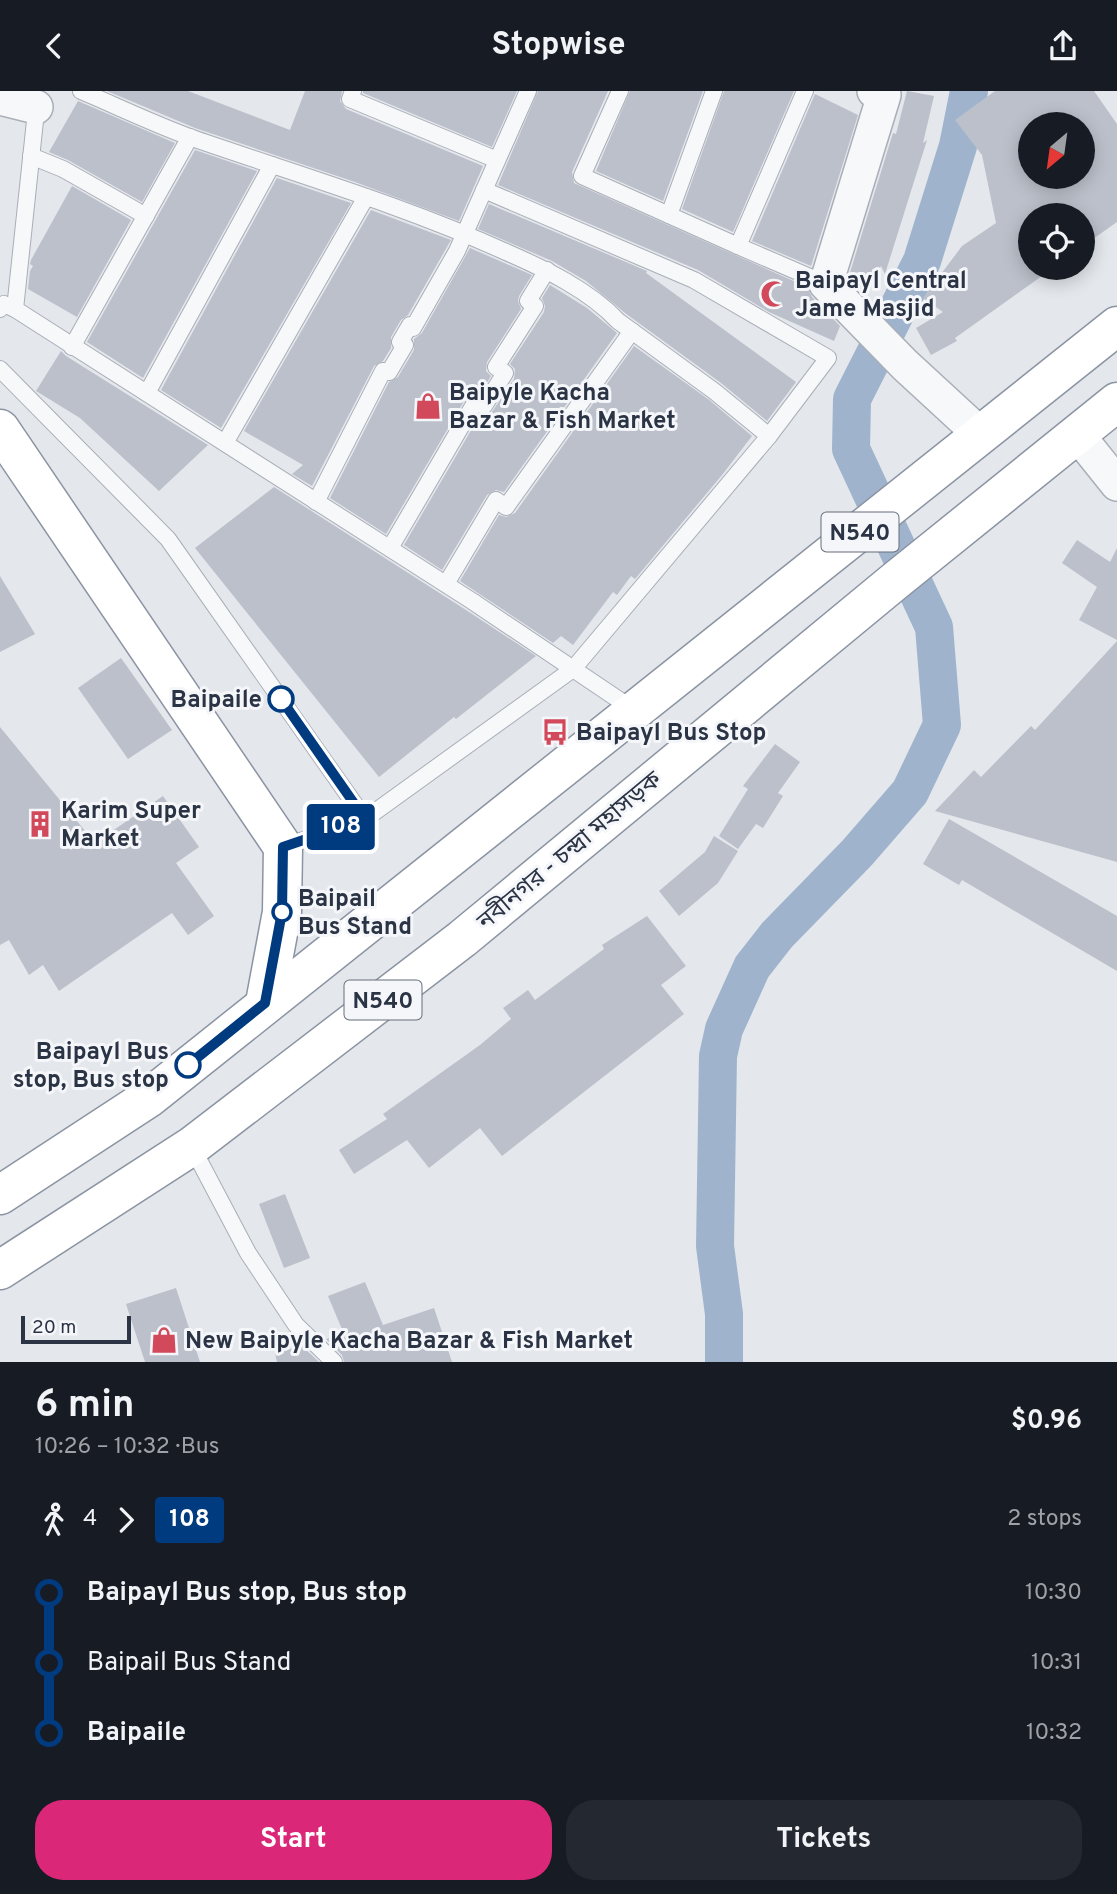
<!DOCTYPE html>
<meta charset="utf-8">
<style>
:root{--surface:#171b24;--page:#242831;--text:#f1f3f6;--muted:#9ea1a6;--accent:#db2777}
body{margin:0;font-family:Overpass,"Noto Sans Bengali",sans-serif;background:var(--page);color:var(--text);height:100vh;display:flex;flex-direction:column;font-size:26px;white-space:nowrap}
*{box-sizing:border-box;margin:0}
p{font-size:23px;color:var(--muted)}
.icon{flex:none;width:38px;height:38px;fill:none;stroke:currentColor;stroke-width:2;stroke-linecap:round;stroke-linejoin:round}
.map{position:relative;height:1271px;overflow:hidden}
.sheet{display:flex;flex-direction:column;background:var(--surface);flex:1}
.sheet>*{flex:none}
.badge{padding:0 14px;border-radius:5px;font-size:24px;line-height:46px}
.needle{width:46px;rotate:209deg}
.controls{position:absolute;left:1018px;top:21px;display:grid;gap:14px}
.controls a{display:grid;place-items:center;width:77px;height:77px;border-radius:50%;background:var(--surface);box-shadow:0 4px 18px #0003;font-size:35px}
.scale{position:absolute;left:21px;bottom:18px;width:110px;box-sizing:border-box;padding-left:7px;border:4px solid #2b3445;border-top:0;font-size:19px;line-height:24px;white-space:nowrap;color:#2b3445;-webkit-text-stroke:5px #f4f6f9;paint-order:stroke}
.map>.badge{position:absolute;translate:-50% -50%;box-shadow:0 0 0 4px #fff}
.legs{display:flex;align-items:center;gap:10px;height:77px;padding:0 35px;font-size:23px}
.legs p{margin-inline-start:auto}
.head{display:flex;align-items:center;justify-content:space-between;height:119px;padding:0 35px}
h1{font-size:38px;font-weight:700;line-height:52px}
.button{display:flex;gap:14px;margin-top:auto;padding:14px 35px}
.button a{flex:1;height:80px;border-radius:28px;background:var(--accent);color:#fff;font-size:28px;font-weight:700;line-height:80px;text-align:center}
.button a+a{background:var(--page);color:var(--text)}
ul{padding:0 35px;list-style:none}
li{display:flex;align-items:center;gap:24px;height:70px;font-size:26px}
li i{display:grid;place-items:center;width:10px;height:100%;margin:0 9px;background:currentColor}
li i::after{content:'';width:18px;height:18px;margin:-9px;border:5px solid;border-radius:50%;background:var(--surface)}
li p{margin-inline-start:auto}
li:first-child i{background:linear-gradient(#0000 50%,currentColor 0)}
li:last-child i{background:linear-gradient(currentColor 50%,#0000 0)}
header{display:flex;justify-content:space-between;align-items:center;height:91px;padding:0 35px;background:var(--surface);font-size:32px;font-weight:700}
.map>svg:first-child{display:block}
</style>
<header><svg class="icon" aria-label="back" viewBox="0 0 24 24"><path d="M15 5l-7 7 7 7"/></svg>Stopwise<svg class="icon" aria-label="share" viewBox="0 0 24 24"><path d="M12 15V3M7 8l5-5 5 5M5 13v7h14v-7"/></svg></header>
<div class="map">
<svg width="1117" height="1271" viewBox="0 0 1117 1271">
<rect width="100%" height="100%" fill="#e4e7ec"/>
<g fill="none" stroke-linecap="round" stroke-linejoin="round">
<!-- canal -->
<path stroke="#9fb4cc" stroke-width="38" d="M 724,1271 L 724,1223 L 715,1155 L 718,965 L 724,938 L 752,876 L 777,844 L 857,762 L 910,701 L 942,634 L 934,536 L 851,358 L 852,308 L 922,170 L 958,55 L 969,0"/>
</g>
<!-- building -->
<g fill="#bbc0ca" fill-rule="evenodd">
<path d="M 107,0 L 188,0 L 290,39 L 305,0 L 342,0 L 340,10 L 346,18 L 483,75 L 459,130 L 355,91 L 195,37 Z"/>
<path d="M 363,0 L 517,0 L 492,56 L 363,2 Z"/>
<path d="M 538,0 L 608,0 L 572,81 L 574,92 L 807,196 L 812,206 L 840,235 L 834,250 L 769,221 L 698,179 L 498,94 Z"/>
<path d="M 630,0 L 703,0 L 663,110 L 596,80 Z"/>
<path d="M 724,0 L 794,0 L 733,141 L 682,118 Z"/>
<path d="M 907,0 L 934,5 L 923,52 L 927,49 L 885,183 L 881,175 L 868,198 L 858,198 L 848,188 L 893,42 L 896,43 Z"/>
<path d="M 995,0 L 1094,0 L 1117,33 L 1117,131 L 1083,155 L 1083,124 L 1031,124 L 1031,177 L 1053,177 L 955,247 L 957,250 L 931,264 L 916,237 L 943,221 L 923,207 L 962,155 L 996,132 L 982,64 L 955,29 ZM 1031,33 L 1083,33 L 1083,86 L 1031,86 Z"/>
<path d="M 815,3 L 858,24 L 811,175 L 752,150 Z"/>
<path d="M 78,10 L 175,52 L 142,111 L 68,69 L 49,61 Z"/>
<path d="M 195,59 L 257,80 L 143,287 L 87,251 Z"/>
<path d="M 277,87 L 351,112 L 221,337 L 161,299 Z"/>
<path d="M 72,95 L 131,129 L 77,226 L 28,198 L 30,180 L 33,175 L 30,173 L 31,169 Z"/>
<path d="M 489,113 L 647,180 L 646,182 L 796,291 L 767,330 L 721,292 L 625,222 L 586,190 L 552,170 L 478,138 Z"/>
<path d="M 371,119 L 451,149 L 408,224 L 401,229 L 391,246 L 391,257 L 383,270 L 374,275 L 312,395 L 292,383 L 303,374 L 244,340 Z"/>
<path d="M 470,157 L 532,184 L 519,205 L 518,210 L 521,218 L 487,271 L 486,280 L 491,285 L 481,301 L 472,301 L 467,305 L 386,443 L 330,407 L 389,291 L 398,286 L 414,259 L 414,248 L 422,242 Z"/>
<path d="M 550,194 L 587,217 L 617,242 L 504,401 L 496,399 L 487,404 L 442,479 L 404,454 L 480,324 L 488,325 L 492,321 L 514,288 L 515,278 L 510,273 L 544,221 L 545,215 L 542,207 Z"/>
<path d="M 634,255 L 708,308 L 752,345 L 722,384 L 635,488 L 631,485 L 617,504 L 613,501 L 573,554 L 561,545 L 553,552 L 460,490 L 499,424 L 506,426 L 515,422 Z"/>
<path d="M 61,260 L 66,265 L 208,354 L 159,400 L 80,327 L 36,300 Z"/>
<path d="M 274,396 L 466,519 L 536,565 L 456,628 L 454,626 L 379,686 L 195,457 Z"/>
<path d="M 1077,449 L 1110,471 L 1117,457 L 1117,549 L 1079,529 L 1097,496 L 1062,472 Z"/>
<path d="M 0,485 L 35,543 L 0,561 Z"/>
<path d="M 1117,550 L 1117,771 L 935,720 L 974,679 L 981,686 L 1031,635 L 1035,639 Z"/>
<path d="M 121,567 L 172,639 L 128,668 L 78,597 Z"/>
<path d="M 0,636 L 95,752 L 163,705 L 199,756 L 176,772 L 214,825 L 188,844 L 172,822 L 59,900 L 43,874 L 29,884 L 9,849 L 0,854 Z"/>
<path d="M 775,653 L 800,671 L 778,702 L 783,705 L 763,737 L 756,733 L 738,758 L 719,745 L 748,698 L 743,695 Z"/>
<path d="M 949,728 L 1117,825 L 1117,880 L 962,789 L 959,794 L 923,773 Z"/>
<path d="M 714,745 L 738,760 L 718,792 L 679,825 L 659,800 L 705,761 Z"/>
<path d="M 647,825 L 686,875 L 661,894 L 684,923 L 502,1065 L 480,1037 L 429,1077 L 407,1049 L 354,1083 L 339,1059 L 387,1028 L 383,1023 L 480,954 L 511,928 L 503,917 L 528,899 L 535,909 L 604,858 L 602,854 Z"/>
<path d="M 285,1103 L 310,1167 L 284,1177 L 259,1113 Z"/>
<path d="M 365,1191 L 383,1234 L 434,1217 L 452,1271 L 344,1271 L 342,1264 L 326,1248 L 344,1243 L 328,1205 Z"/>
<path d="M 176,1197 L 200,1271 L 145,1271 L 126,1213 Z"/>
<path d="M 302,1255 L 319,1271 L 277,1271 L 275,1262 Z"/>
</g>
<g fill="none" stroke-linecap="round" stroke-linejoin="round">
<defs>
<g id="lane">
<path d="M 81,0 C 119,16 156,34 195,48 C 299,84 405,115 506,161 C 545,178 589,199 618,230 L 714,300 L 769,345 L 573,578 L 365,728"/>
<path d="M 353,0 L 350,8 L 497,69"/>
<path d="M 620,0 L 582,85 L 738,155"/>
<path d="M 805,0 L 738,155 L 826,193"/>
<path d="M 31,65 L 63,78 L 146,125"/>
<path d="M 484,99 L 694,189 L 828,267 L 769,345"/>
<path d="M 669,124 L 714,0"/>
<path d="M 0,218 L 4,213 L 15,218 L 472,510 L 634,619"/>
<path d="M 15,218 L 37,11"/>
<path d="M 72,256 L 190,46"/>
<path d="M 0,278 L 168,448 L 365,728 L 283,756"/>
<path d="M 147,302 L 272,74"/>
<path d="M 225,352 L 366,106"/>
<path d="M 316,411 L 383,280 L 389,281 L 405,254 L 400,251 L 410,234 L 413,237 L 457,160 L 528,0"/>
<path d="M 390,457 L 476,310 L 484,315 L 505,282 L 496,276 L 535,215 L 528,210 L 547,179"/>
<path d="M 446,493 L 496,409 L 506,416 L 632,240"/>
<path d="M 192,1056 L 248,1162 L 296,1234 L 334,1271"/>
</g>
<g id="street">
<path d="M 874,0 L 884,4 L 826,193 L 905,274 L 981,344"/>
<path d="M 0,7 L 36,16"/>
<path d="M 1077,343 L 1117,393"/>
</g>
<g id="highway">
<path d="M 0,338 L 283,756 L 282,821 L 265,912"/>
<path d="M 0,1104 L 150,1006 L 1117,235"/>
<path d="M 0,1179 L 192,1055 L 462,848 L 895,490 L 1117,311"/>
</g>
</defs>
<!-- lane casing -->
<use href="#lane" stroke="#a9aeb7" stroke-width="18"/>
<!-- street casing -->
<use href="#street" stroke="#a9aeb7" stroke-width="36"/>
<!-- highway casing -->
<use href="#highway" stroke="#8b94a3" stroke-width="41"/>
<!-- lane -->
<use href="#lane" stroke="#f7f8fa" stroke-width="16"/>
<!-- street -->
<use href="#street" stroke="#f7f8fa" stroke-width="33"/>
<!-- highway -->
<use href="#highway" stroke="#fff" stroke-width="38"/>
</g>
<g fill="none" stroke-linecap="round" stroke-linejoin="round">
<defs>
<path id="line-1" d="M 188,974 L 265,912 L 282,821 L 283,756 L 365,728 L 281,608"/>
</defs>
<!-- line-1 casing -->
<use href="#line-1" stroke="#fff" stroke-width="16"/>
<!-- line-1 -->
<use href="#line-1" stroke="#003b80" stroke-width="10"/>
</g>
<!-- icons -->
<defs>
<symbol id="mosque-bare" viewBox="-9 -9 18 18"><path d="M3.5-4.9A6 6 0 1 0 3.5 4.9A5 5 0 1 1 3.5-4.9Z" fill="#d1495b" stroke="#f4f6f9" stroke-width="2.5" paint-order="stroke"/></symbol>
<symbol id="shop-bare" viewBox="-9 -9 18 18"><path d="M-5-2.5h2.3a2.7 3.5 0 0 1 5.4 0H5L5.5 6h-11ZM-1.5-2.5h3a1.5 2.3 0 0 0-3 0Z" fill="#d1495b" stroke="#f4f6f9" stroke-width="2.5" paint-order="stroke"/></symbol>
<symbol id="bus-bare" viewBox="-9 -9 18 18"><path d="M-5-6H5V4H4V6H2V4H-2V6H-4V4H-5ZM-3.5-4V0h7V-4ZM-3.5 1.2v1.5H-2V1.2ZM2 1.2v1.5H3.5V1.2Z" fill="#d1495b" stroke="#f4f6f9" stroke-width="2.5" paint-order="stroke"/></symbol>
<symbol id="building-bare" viewBox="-9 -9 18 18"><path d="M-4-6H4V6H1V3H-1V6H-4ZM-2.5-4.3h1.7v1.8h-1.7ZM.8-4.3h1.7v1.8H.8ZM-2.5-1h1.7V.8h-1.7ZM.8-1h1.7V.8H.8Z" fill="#d1495b" stroke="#f4f6f9" stroke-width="2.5" paint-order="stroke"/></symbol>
</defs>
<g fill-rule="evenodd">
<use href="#mosque-bare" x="755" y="184" width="38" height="38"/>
<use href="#shop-bare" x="409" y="296" width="38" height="38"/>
<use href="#bus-bare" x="536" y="622" width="38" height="38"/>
<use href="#building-bare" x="21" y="714" width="38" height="38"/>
<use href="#shop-bare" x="145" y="1230" width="38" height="38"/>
</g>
<!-- markers -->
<g fill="#fff" stroke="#003b80" stroke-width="3.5">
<circle cx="281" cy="608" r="12"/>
<circle cx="282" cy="821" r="9"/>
<circle cx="188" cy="974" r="12"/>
</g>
<g text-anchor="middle" stroke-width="6" stroke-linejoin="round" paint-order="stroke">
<!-- shield labels -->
<g fill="#f4f6f9" stroke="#676e7b" stroke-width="2">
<rect x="821.5" y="421.5" width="77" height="39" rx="5"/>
<rect x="344.5" y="889.5" width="77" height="39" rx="5"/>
</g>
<g font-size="23" font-weight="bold" fill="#2b3445">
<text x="860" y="449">N540</text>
<text x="383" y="917">N540</text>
</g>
<!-- poi labels -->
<g font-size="24" font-weight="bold" fill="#2b3445" stroke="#f4f6f9" text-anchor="start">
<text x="795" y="197">Baipayl Central<tspan x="795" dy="28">Jame Masjid</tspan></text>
<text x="449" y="309">Baipyle Kacha<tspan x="449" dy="28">Bazar &amp; Fish Market</tspan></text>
<text x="576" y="649">Baipayl Bus Stop</text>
<text x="61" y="727">Karim Super<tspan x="61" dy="28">Market</tspan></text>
<text x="185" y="1257">New Baipyle Kacha Bazar &amp; Fish Market</text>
</g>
<!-- stop labels -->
<g font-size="24" font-weight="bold" fill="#2b3445" stroke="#f4f6f9" text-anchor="end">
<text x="262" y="616">Baipaile</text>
<text x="298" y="815" text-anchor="start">Baipail<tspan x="298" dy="28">Bus Stand</tspan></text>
<text x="169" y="968">Baipayl Bus<tspan x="169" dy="28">stop, Bus stop</tspan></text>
</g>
<!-- street labels -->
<g font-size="24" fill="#2b3445" stroke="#f4f6f9">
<text transform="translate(569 759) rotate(-40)" y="8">নবীনগর - চন্দ্রা মহাসড়ক</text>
</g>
</g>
</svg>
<div class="controls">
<a><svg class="needle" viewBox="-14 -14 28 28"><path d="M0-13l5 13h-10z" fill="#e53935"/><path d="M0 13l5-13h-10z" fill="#9ea1a6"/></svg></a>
<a><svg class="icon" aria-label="locate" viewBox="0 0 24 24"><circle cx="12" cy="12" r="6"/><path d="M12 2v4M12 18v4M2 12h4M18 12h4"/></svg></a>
</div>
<div class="scale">20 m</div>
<b class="badge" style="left:341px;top:736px;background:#003b80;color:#fff">108</b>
</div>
<section class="sheet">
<div class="head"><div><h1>6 min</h1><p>10:26 – 10:32 · Bus</p></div><b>$0.96</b></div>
<div class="legs"><svg class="icon" aria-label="walk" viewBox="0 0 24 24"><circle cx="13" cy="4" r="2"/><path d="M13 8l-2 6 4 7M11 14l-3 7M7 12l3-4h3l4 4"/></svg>4<svg class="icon" aria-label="forward" viewBox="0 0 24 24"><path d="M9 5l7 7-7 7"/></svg><b class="badge" style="background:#003b80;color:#fff">108</b><p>2 stops</p></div>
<ul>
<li><i style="color:#003b80"></i><b>Baipayl Bus stop, Bus stop</b><p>10:30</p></li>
<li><i style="color:#003b80"></i><span>Baipail Bus Stand</span><p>10:31</p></li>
<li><i style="color:#003b80"></i><b>Baipaile</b><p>10:32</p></li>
</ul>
<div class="button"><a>Start</a><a>Tickets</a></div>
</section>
